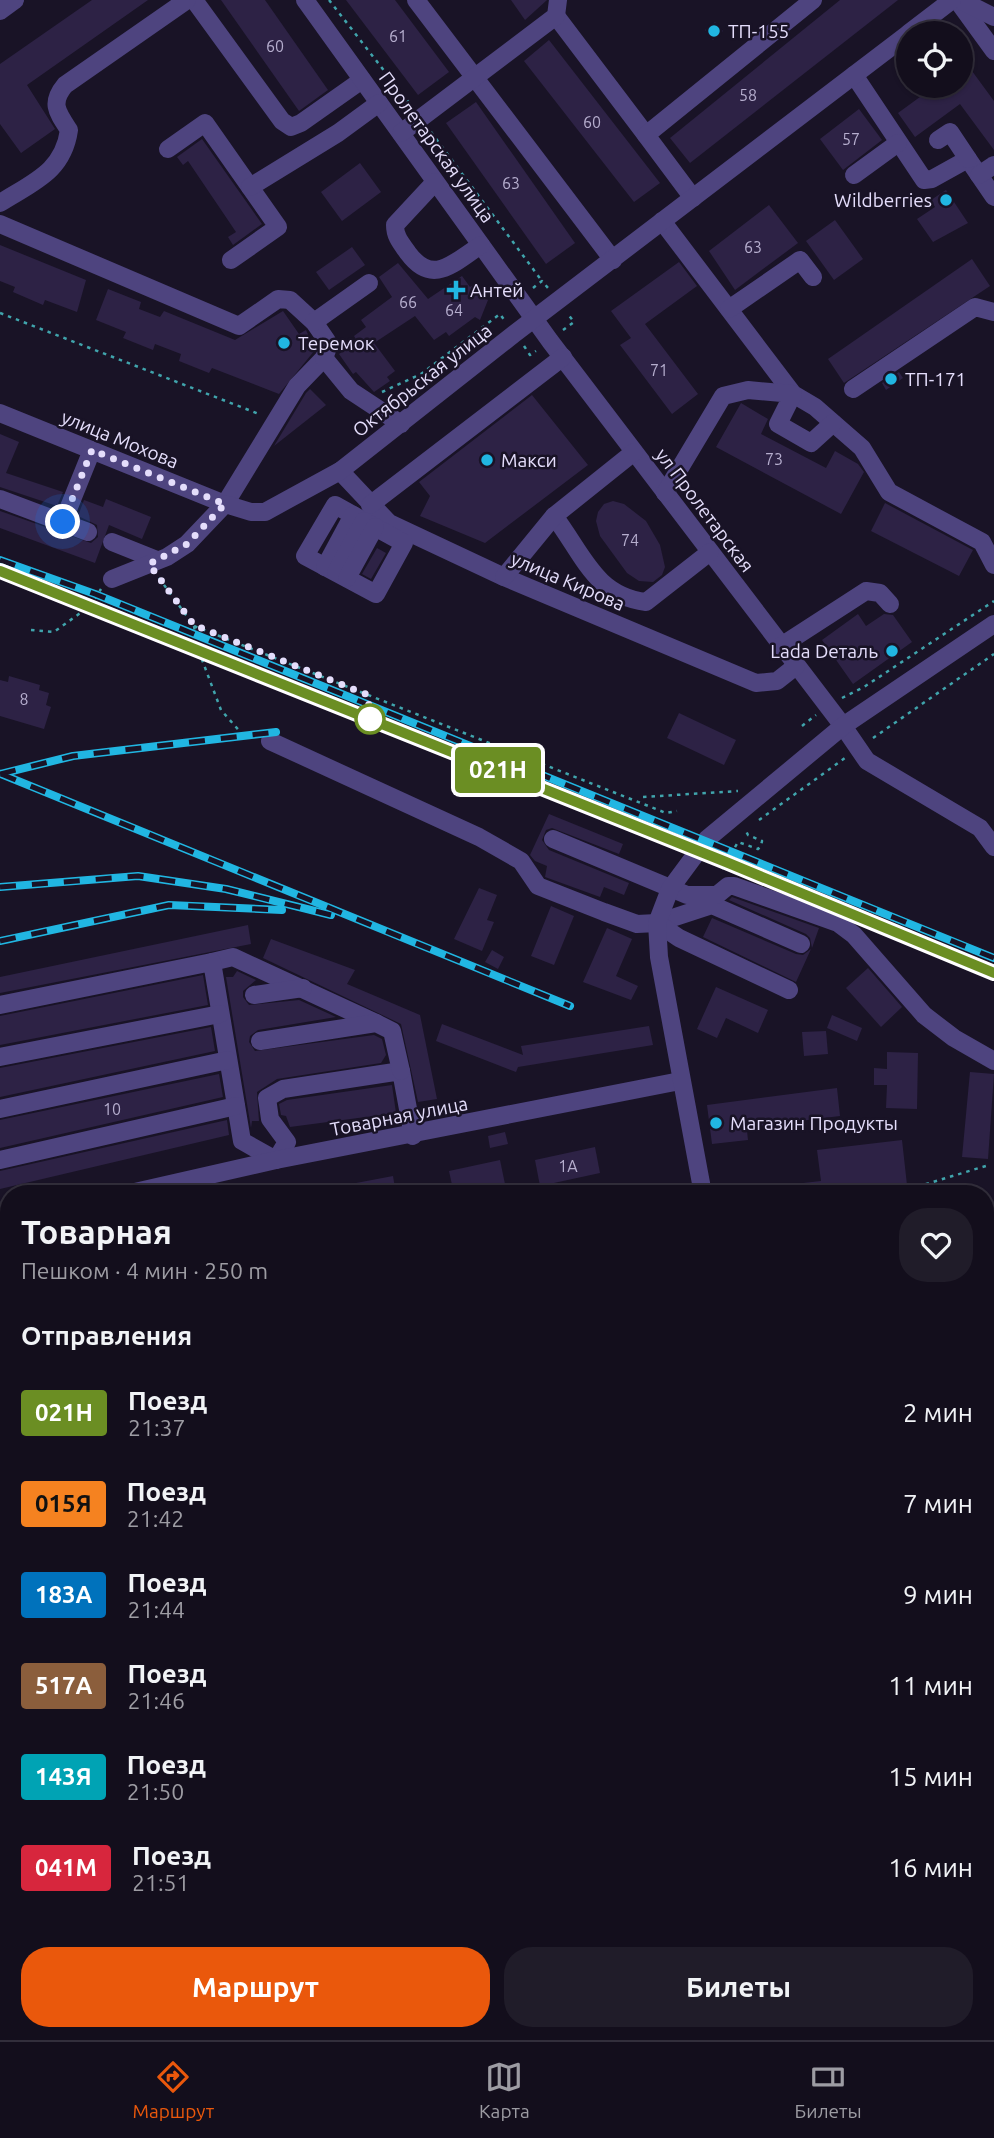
<!DOCTYPE html>
<html lang="ru">
<meta charset="utf-8">
<style>
:root{--surface:#130e1c;--page:#201c29;--text:#f1f3f6;--muted:#9d9ca3;--line:#322e3b;--accent:#ea580c}
body{margin:0;font-family:Ubuntu,sans-serif;background:var(--page);color:var(--text);height:100vh;display:flex;flex-direction:column;font-size:26px;white-space:nowrap}
*{box-sizing:border-box;margin:0}
p{font-size:23px;color:var(--muted)}
.icon{flex:none;width:38px;height:38px;fill:none;stroke:currentColor;stroke-width:2;stroke-linecap:round;stroke-linejoin:round}
.map{position:relative;flex:1;overflow:hidden}
.panel{position:absolute;left:0px;top:1185px;width:994px;height:856px;display:flex;flex-direction:column;background:var(--surface);border-radius:28px 28px 0 0;box-shadow:0 2px 5px #0004,0 0 0 2px var(--line)}
.panel>*{flex:none}
.badge{padding:0 14px;border-radius:5px;font-size:24px;line-height:46px}
.fabs{position:absolute;left:896px;top:21px;display:grid;gap:14px}
.fabs a{display:grid;place-items:center;width:77px;height:77px;border-radius:50%;background:var(--surface);box-shadow:0 2px 5px #0004,0 0 0 2px var(--line);font-size:35px}
.you{position:absolute;width:35px;height:35px;margin:-18px;border:5px solid #fff;border-radius:50%;background:#1a73e8;box-shadow:0 0 0 10px #1a73e833}
.map>.badge{position:absolute;translate:-50% -50%;box-shadow:0 0 0 4px #fff}
h2{padding:0 21px;font-size:26px;line-height:63px}
.round{display:grid;place-items:center;flex:none;width:74px;height:74px;border-radius:28px;background:var(--page)}
.overview{display:flex;align-items:center;justify-content:space-between;height:119px;padding:0 21px}
h1{font-size:33px;font-weight:700;line-height:52px}
.action{display:flex;gap:14px;margin-top:auto;padding:14px 21px}
.action a{flex:1;height:80px;border-radius:28px;background:var(--accent);color:#fff;font-size:28px;font-weight:700;line-height:80px;text-align:center}
.action a+a{background:var(--page);color:var(--text)}
ul{padding:0;list-style:none}
li{display:flex;align-items:center;gap:21px;height:91px;padding:0 21px}
li div{flex:1}
li b{display:block;font-size:26px}
li em{font-style:normal}
li .badge{min-width:77px;font-weight:700;text-align:center}
.tab-bar{display:flex;justify-content:space-around;align-items:center;height:98px;border-top:2px solid var(--line);background:var(--surface);font-size:19px;color:var(--muted)}
.tab-bar a{display:grid;justify-items:center;gap:4px}
.tab-bar .current{color:var(--accent)}
.map>svg:first-child{display:block}
</style>
<div class="map">
<svg width="994" height="2040" viewBox="0 0 994 2040">
<rect width="100%" height="100%" fill="#191326"/>
<!-- green -->
<g fill="#172d30">
<path d="M 994,1732 L 994,1853 L 985,1851 L 985,1735 Z"/>
<path d="M 150,2032 L 232,2032 L 195,2040 L 145,2040 Z"/>
</g>
<g fill="none" stroke-linecap="round" stroke-linejoin="round">
<!-- stream -->
<path stroke="#162348" stroke-width="5" d="M 985,1299 L 994,1299"/>
</g>
<!-- building -->
<g fill="#2d2245">
<path d="M 92,0 L 148,0 L 27,85 L 55,129 L 21,153 L 0,124 L 0,64 Z"/>
<path d="M 221,0 L 265,0 L 328,90 L 299,111 Z"/>
<path d="M 346,0 L 395,0 L 449,72 L 418,95 Z"/>
<path d="M 511,0 L 547,0 L 525,20 Z"/>
<path d="M 840,0 L 898,0 L 690,163 L 670,138 Z"/>
<path d="M 715,22 L 723,31 L 713,40 L 705,30 Z"/>
<path d="M 549,40 L 660,183 L 634,202 L 524,61 Z"/>
<path d="M 961,56 L 994,101 L 994,150 L 960,104 L 915,137 L 898,113 L 935,86 L 961,86 Z"/>
<path d="M 476,102 L 575,243 L 546,264 L 446,123 Z"/>
<path d="M 859,109 L 882,140 L 843,170 L 820,139 Z"/>
<path d="M 202,139 L 262,224 L 233,245 L 228,237 L 236,232 L 188,161 L 183,165 L 177,157 Z"/>
<path d="M 360,163 L 381,192 L 342,221 L 321,192 Z"/>
<path d="M 946,190 L 968,223 L 933,242 L 917,219 L 935,207 L 931,200 Z"/>
<path d="M 769,205 L 798,243 L 735,290 L 709,251 Z"/>
<path d="M 835,220 L 863,259 L 834,280 L 806,241 Z"/>
<path d="M 0,245 L 86,280 L 77,312 L 45,300 L 43,305 L 13,292 L 15,287 L 0,281 Z"/>
<path d="M 352,247 L 365,265 L 329,290 L 316,272 Z"/>
<path d="M 972,259 L 990,286 L 844,383 L 828,359 Z"/>
<path d="M 679,262 L 697,286 L 645,324 L 698,394 L 672,414 L 620,345 L 631,338 L 611,311 Z"/>
<path d="M 398,263 L 428,299 L 462,276 L 470,287 L 473,285 L 483,298 L 488,300 L 480,320 L 475,317 L 449,336 L 446,332 L 434,340 L 415,316 L 374,343 L 395,371 L 387,377 L 390,381 L 374,392 L 356,372 L 353,374 L 339,354 L 357,341 L 354,336 L 366,327 L 361,320 L 392,297 L 379,277 Z"/>
<path d="M 108,289 L 141,302 L 139,309 L 160,317 L 164,311 L 235,340 L 283,311 L 299,334 L 306,330 L 315,350 L 279,394 L 212,368 L 209,373 L 179,361 L 181,354 L 155,344 L 153,350 L 123,338 L 126,332 L 96,320 Z"/>
<path d="M 899,372 L 903,378 L 886,390 L 882,383 Z"/>
<path d="M 310,389 L 326,405 L 274,446 L 306,393 Z"/>
<path d="M 532,395 L 588,465 L 485,543 L 420,516 L 430,496 L 419,482 Z"/>
<path d="M 741,403 L 768,419 L 761,434 L 826,468 L 835,451 L 858,464 L 864,472 L 841,514 L 716,447 Z"/>
<path d="M 0,434 L 19,442 L 6,473 L 63,492 L 57,506 L 0,487 Z"/>
<path d="M 106,499 L 151,517 L 142,539 L 109,525 L 95,563 L 0,528 L 0,511 L 91,543 L 98,537 L 97,525 L 78,516 L 84,500 L 103,507 Z"/>
<path d="M 613,501 L 624,504 L 646,521 L 660,545 L 665,567 L 662,575 L 653,582 L 639,581 L 627,573 L 600,536 L 596,521 L 598,512 L 604,504 Z"/>
<path d="M 885,503 L 973,550 L 959,576 L 871,531 Z"/>
<path d="M 377,548 L 386,553 L 371,579 L 362,574 Z"/>
<path d="M 858,614 L 866,626 L 884,614 L 893,615 L 912,642 L 853,684 L 822,640 Z"/>
<path d="M 9,676 L 40,685 L 39,690 L 49,693 L 46,705 L 51,707 L 44,729 L 0,716 L 0,680 L 8,682 Z"/>
<path d="M 679,713 L 736,740 L 724,765 L 667,738 Z"/>
<path d="M 549,814 L 623,844 L 619,854 L 552,828 L 546,830 L 542,840 L 549,850 L 629,883 L 624,895 L 604,887 L 600,897 L 545,877 L 547,866 L 535,861 L 530,855 Z"/>
<path d="M 479,888 L 497,895 L 487,920 L 494,922 L 482,951 L 454,939 Z"/>
<path d="M 732,897 L 819,928 L 812,948 L 810,938 L 806,934 L 729,900 Z"/>
<path d="M 551,906 L 574,916 L 554,965 L 531,956 Z"/>
<path d="M 712,918 L 796,954 L 803,955 L 811,949 L 796,982 L 703,937 Z"/>
<path d="M 248,925 L 251,944 L 0,993 L 0,977 Z"/>
<path d="M 607,928 L 632,939 L 616,976 L 638,986 L 631,1000 L 583,982 Z"/>
<path d="M 271,939 L 355,970 L 347,984 L 420,1015 L 437,1099 L 418,1102 L 401,1024 L 263,958 Z"/>
<path d="M 492,950 L 504,957 L 498,969 L 485,962 Z"/>
<path d="M 868,968 L 902,1007 L 881,1027 L 846,988 Z"/>
<path d="M 237,971 L 256,980 L 243,991 L 243,997 L 249,1005 L 299,1000 L 336,1017 L 258,1030 L 250,1036 L 249,1042 L 255,1051 L 374,1035 L 382,1039 L 386,1055 L 381,1063 L 277,1079 L 257,1092 L 259,1121 L 252,1121 L 251,1128 L 226,977 L 233,977 Z"/>
<path d="M 203,975 L 208,1005 L 0,1045 L 0,1016 Z"/>
<path d="M 716,987 L 768,1010 L 758,1033 L 726,1018 L 717,1038 L 697,1029 Z"/>
<path d="M 832,1015 L 862,1028 L 857,1041 L 827,1028 Z"/>
<path d="M 442,1024 L 523,1055 L 521,1046 L 649,1026 L 653,1045 L 518,1067 L 516,1072 L 436,1041 Z"/>
<path d="M 211,1027 L 215,1051 L 0,1097 L 0,1068 Z"/>
<path d="M 826,1031 L 828,1054 L 804,1056 L 802,1032 Z"/>
<path d="M 887,1052 L 918,1053 L 917,1109 L 886,1108 L 887,1085 L 874,1085 L 874,1068 L 887,1069 Z"/>
<path d="M 970,1072 L 994,1074 L 988,1159 L 962,1157 Z"/>
<path d="M 219,1074 L 223,1097 L 0,1148 L 0,1120 Z"/>
<path d="M 392,1085 L 396,1113 L 290,1127 L 286,1116 L 281,1115 L 279,1104 L 287,1100 Z"/>
<path d="M 837,1088 L 840,1116 L 752,1127 L 753,1131 L 747,1131 L 748,1140 L 712,1144 L 707,1105 Z"/>
<path d="M 227,1120 L 229,1135 L 0,1189 L 0,1171 Z"/>
<path d="M 505,1132 L 508,1144 L 490,1148 L 488,1136 Z"/>
<path d="M 902,1140 L 907,1185 L 838,1194 L 785,1194 L 785,1185 L 821,1181 L 817,1150 Z"/>
<path d="M 595,1147 L 600,1173 L 540,1186 L 535,1160 Z"/>
<path d="M 500,1160 L 506,1189 L 486,1194 L 454,1194 L 449,1171 Z"/>
<path d="M 393,1176 L 396,1194 L 336,1194 L 335,1187 Z"/>
</g>
<g fill="none" stroke-linecap="round" stroke-linejoin="round">
<!-- path -->
<g stroke="#40a4ac" stroke-width="2.5" stroke-dasharray="3.5 5" stroke-linecap="butt">
<path d="M 329,0 L 410,104"/>
<path d="M 431,132 L 542,281"/>
<path d="M 533,288 L 542,281 L 548,288"/>
<path d="M 0,313 L 259,414"/>
<path d="M 563,330 L 574,322 L 567,313"/>
<path d="M 524,346 L 530,355 L 536,351"/>
<path d="M 382,392 L 421,374 L 500,314 L 505,321"/>
<path d="M 159,578 L 194,626 L 666,813 L 677,811"/>
<path d="M 194,626 L 198,649 L 221,710 L 243,735"/>
<path d="M 31,630 L 54,632 L 90,606 L 101,589"/>
<path d="M 842,698 L 864,687 L 994,601"/>
<path d="M 802,726 L 816,715"/>
<path d="M 873,738 L 994,654"/>
<path d="M 643,797 L 738,791"/>
<path d="M 759,820 L 845,758"/>
<path d="M 722,869 L 738,842 L 758,849 L 761,846 L 762,841 L 748,835 L 745,829"/>
<path d="M 893,1194 L 989,1165"/>
<path d="M 343,2032 L 345,2040"/>
<path d="M 375,2032 L 377,2040"/>
<path d="M 597,2032 L 599,2040"/>
<path d="M 671,2032 L 673,2040"/>
<path d="M 863,2032 L 865,2040"/>
<path d="M 839,2035 L 851,2032"/>
<path d="M 723,2037 L 747,2032"/>
<path d="M 310,2040 L 343,2032"/>
<path d="M 794,2040 L 804,2038 L 803,2032"/>
<path d="M 958,2040 L 969,2038"/>
</g>
<!-- minor -->
<g stroke="#4e447f" stroke-width="18">
<path d="M 194,0 L 282,121 L 291,127 L 301,123 L 362,80"/>
<path d="M 305,0 L 550,341 L 843,726 L 867,761 L 980,828 L 994,847"/>
<path d="M 416,0 L 613,260"/>
<path d="M 957,0 L 994,51"/>
<path d="M 960,0 L 994,17"/>
<path d="M 0,11 L 15,0"/>
<path d="M 556,16 L 646,135"/>
<path d="M 909,33 L 952,0"/>
<path d="M 854,75 L 924,180 L 932,179 L 968,159 L 994,197"/>
<path d="M 401,133 L 556,16 L 558,0"/>
<path d="M 938,140 L 950,132 L 968,159"/>
<path d="M 168,149 L 205,123 L 278,227 L 231,260"/>
<path d="M 854,175 L 898,143"/>
<path d="M 979,175 L 994,165"/>
<path d="M 435,182 L 395,225 C 395,237 401,243 408,253 C 433,287 454,262 481,245"/>
<path d="M 250,187 L 338,133 L 379,103"/>
<path d="M 693,198 L 646,135 L 813,0"/>
<path d="M 0,203 C 33,182 63,172 69,130 C 57,112 50,103 65,85 L 187,0"/>
<path d="M 662,221 L 793,394 L 815,407 L 862,448 L 889,492 L 982,542 L 994,565"/>
<path d="M 0,224 L 239,326 L 278,299 L 290,300 L 314,322 L 327,341 L 327,350 L 324,358 L 297,386 L 225,504 L 0,413"/>
<path d="M 729,309 L 800,260 L 813,277"/>
<path d="M 314,322 L 369,283"/>
<path d="M 324,358 L 351,391 L 401,424"/>
<path d="M 853,389 L 975,307 L 994,312"/>
<path d="M 340,471 L 389,523 L 504,577 L 756,683 L 777,681 L 796,666"/>
<path d="M 665,493 L 723,396 L 748,390 L 793,394 L 778,424 L 811,443 L 833,423"/>
<path d="M 0,499 L 88,532"/>
<path d="M 335,505 L 404,543 L 376,594 L 305,556 Z"/>
<path d="M 370,505 L 563,357"/>
<path d="M 554,516 C 583,554 595,596 646,602 L 710,552"/>
<path d="M 63,522 L 92,450"/>
<path d="M 112,542 L 157,560"/>
<path d="M 325,567 L 353,515"/>
<path d="M 336,572 L 364,521"/>
<path d="M 504,577 L 554,516 L 634,452"/>
<path d="M 347,578 L 375,527"/>
<path d="M 112,579 L 167,557 L 187,544 L 225,504 L 251,512 L 265,512 L 340,471 L 514,334 L 908,34"/>
<path d="M 781,646 L 866,591 L 880,593 L 890,604"/>
<path d="M 270,741 L 479,837 L 521,861 L 538,886 L 604,912 L 637,924 L 657,923 L 712,905 L 801,944"/>
<path d="M 553,839 L 687,895 L 717,895 L 728,886 L 734,886 L 838,923 L 854,935 L 924,1015 L 954,1038 L 994,1061"/>
<path d="M 657,923 L 679,938 L 789,990"/>
<path d="M 212,962 L 233,957 L 376,1023"/>
<path d="M 254,995 L 303,988"/>
<path d="M 0,1005 L 212,962 L 242,1141 L 276,1160 L 287,1142 L 270,1119 L 267,1098 L 283,1089 L 401,1071 L 413,1136"/>
<path d="M 260,1041 L 376,1023 L 392,1031 L 401,1071"/>
<path d="M 0,1057 L 220,1014"/>
<path d="M 0,1109 L 228,1060"/>
<path d="M 0,1160 L 236,1106"/>
<path d="M 126,1194 L 276,1160 L 680,1081"/>
<path d="M 703,1194 L 659,957 L 657,923 L 670,889 L 707,839 L 843,726 L 994,624"/>
<path d="M 0,1222 L 9,1220"/>
<path d="M 985,1352 L 994,1354"/>
<path d="M 0,1585 L 9,1583"/>
<path d="M 985,1890 L 994,1888"/>
<path d="M 985,1995 L 994,1993"/>
<path d="M 44,2032 L 69,2040"/>
<path d="M 643,2032 L 645,2040"/>
<path d="M 706,2032 L 707,2040"/>
<path d="M 821,2032 L 823,2040"/>
<path d="M 910,2032 L 912,2040"/>
<path d="M 985,2032 L 986,2040"/>
<path d="M 2,2040 L 9,2023"/>
<path d="M 111,2040 L 115,2032"/>
<path d="M 250,2040 L 285,2032"/>
</g>
<defs>
<g id="rail">
<path d="M 0,560 L 95,594 L 994,958"/>
<path d="M 0,571 L 726,862 L 994,973"/>
<path d="M 0,774 L 73,756 L 276,732"/>
<path d="M 1,774 L 570,1006"/>
<path d="M 0,887 L 138,876 L 226,889 L 331,915"/>
<path d="M 0,941 L 169,905 L 282,910"/>
<path d="M 985,1245 L 994,1244"/>
<path d="M 985,1263 L 994,1263"/>
<path d="M 985,1284 L 994,1284"/>
<path d="M 0,1358 L 9,1356"/>
<path d="M 0,1380 L 9,1378"/>
<path d="M 0,1393 L 9,1392"/>
<path d="M 0,1407 L 9,1405"/>
<path d="M 0,1431 L 9,1427"/>
<path d="M 0,1449 L 9,1446"/>
</g>
</defs>
<!-- rail casing -->
<use href="#rail" stroke="#21b6e2" stroke-width="8"/>
<!-- rail -->
<use href="#rail" stroke="#191326" stroke-width="5" stroke-dasharray="16" stroke-linecap="butt"/>
</g>
<g fill="none" stroke-linecap="round" stroke-linejoin="round">
<defs>
<path id="line" d="M 0,571 L 726,862 L 994,973"/>
</defs>
<!-- line casing -->
<use href="#line" stroke="#fff" stroke-width="16"/>
<!-- line -->
<use href="#line" stroke="#6b8e23" stroke-width="10"/>
<!-- walk -->
<path stroke="#e4ddfb" stroke-width="7" stroke-dasharray="0 12.6" d="M 63,522 L 92,450 L 225,504 L 187,544 L 149,564 L 194,625 L 368,695 L 370,719"/>
</g>
<!-- markers -->
<g fill="#21b6e2" stroke="#191326" stroke-width="2.5">
<circle cx="714" cy="31" r="7"/>
<circle cx="946" cy="200" r="7"/>
<path d="M452.5 279.5h7v7h7v7h-7v7h-7v-7h-7v-7h7z"/>
<circle cx="284" cy="343" r="7"/>
<circle cx="891" cy="379" r="7"/>
<circle cx="487" cy="460" r="7"/>
<circle cx="892" cy="651" r="7"/>
<circle cx="716" cy="1123" r="7"/>
</g>
<circle fill="#fff" stroke="#6b8e23" stroke-width="3.5" cx="370" cy="719" r="14"/>
<g text-anchor="middle" stroke-width="5" stroke-linejoin="round" paint-order="stroke">
<!-- number labels -->
<g font-size="16" fill="#b6aece">
<text x="398" y="42">61</text>
<text x="275" y="52">60</text>
<text x="748" y="101">58</text>
<text x="592" y="128">60</text>
<text x="851" y="145">57</text>
<text x="511" y="189">63</text>
<text x="753" y="253">63</text>
<text x="408" y="308">66</text>
<text x="454" y="316">64</text>
<text x="659" y="376">71</text>
<text x="774" y="465">73</text>
<text x="630" y="546">74</text>
<text x="24" y="705">8</text>
<text x="112" y="1115">10</text>
<text x="568" y="1172">1А</text>
</g>
<!-- poi labels -->
<g font-size="19" fill="#e4ddfb" stroke="#191326" text-anchor="start">
<text x="728" y="38">ТП-155</text>
<text x="932" y="207" text-anchor="end">Wildberries</text>
<text x="470" y="297">Антей</text>
<text x="298" y="350">Теремок</text>
<text x="905" y="386">ТП-171</text>
<text x="501" y="467">Макси</text>
<text x="878" y="658" text-anchor="end">Lada Dеталь</text>
<text x="730" y="1130">Магазин Продукты</text>
</g>
<!-- street labels -->
<g font-size="19" fill="#e4ddfb" stroke="#191326">
<text transform="translate(437 147) rotate(54)" y="7">Пролетарская улица</text>
<text transform="translate(422 380) rotate(-38)" y="7">Октябрьская улица</text>
<text transform="translate(120 439) rotate(22)" y="7">улица Мохова</text>
<text transform="translate(705 510) rotate(53)" y="7">ул Пролетарская</text>
<text transform="translate(568 581) rotate(23)" y="7">улица Кирова</text>
<text transform="translate(399 1116) rotate(-11)" y="7">Товарная улица</text>
</g>
</g>
</svg>
<div class="fabs">
<a><svg class="icon" aria-label="locate" viewBox="0 0 24 24"><circle cx="12" cy="12" r="6"/><path d="M12 2v4M12 18v4M2 12h4M18 12h4"/></svg></a>
</div>
<div class="you" style="left:63px;top:522px"></div>
<b class="badge" style="left:498px;top:770px;background:#6b8e23;color:#fff">021Н</b>
<section class="panel">
<div class="overview"><div><h1>Товарная</h1><p>Пешком · 4 мин · 250 m</p></div><a class="round"><svg class="icon" aria-label="heart" viewBox="0 0 24 24"><path d="M12 20l-8-8c-3-5 5-10 8-4 3-6 11-1 8 4z"/></svg></a></div>
<h2>Отправления</h2>
<ul>
<li><span class="badge" style="background:#6b8e23;color:#fff">021Н</span><div><b>Поезд</b><p>21:37</p></div><em>2 мин</em></li>
<li><span class="badge" style="background:#f58220;color:#111">015Я</span><div><b>Поезд</b><p>21:42</p></div><em>7 мин</em></li>
<li><span class="badge" style="background:#0072bc;color:#fff">183А</span><div><b>Поезд</b><p>21:44</p></div><em>9 мин</em></li>
<li><span class="badge" style="background:#8b5e3c;color:#fff">517А</span><div><b>Поезд</b><p>21:46</p></div><em>11 мин</em></li>
<li><span class="badge" style="background:#00a3b4;color:#fff">143Я</span><div><b>Поезд</b><p>21:50</p></div><em>15 мин</em></li>
<li><span class="badge" style="background:#d7263d;color:#fff">041М</span><div><b>Поезд</b><p>21:51</p></div><em>16 мин</em></li>
</ul>
<div class="action"><a>Маршрут</a><a>Билеты</a></div>
</section>
</div>
<nav class="tab-bar">
<a class="current"><svg class="icon" aria-label="directions" viewBox="0 0 24 24"><path d="M12 3l9 9-9 9-9-9zM9 14v-3h6M13 9l2 2-2 2"/></svg>Маршрут</a>
<a><svg class="icon" aria-label="map" viewBox="0 0 24 24"><path d="M3 6l6-2 6 2 6-2v14l-6 2-6-2-6 2zM9 4v14M15 6v14"/></svg>Карта</a>
<a><svg class="icon" aria-label="tickets" viewBox="0 0 24 24"><path d="M3 7h18v10H3zM15 7v10"/></svg>Билеты</a>
</nav>
